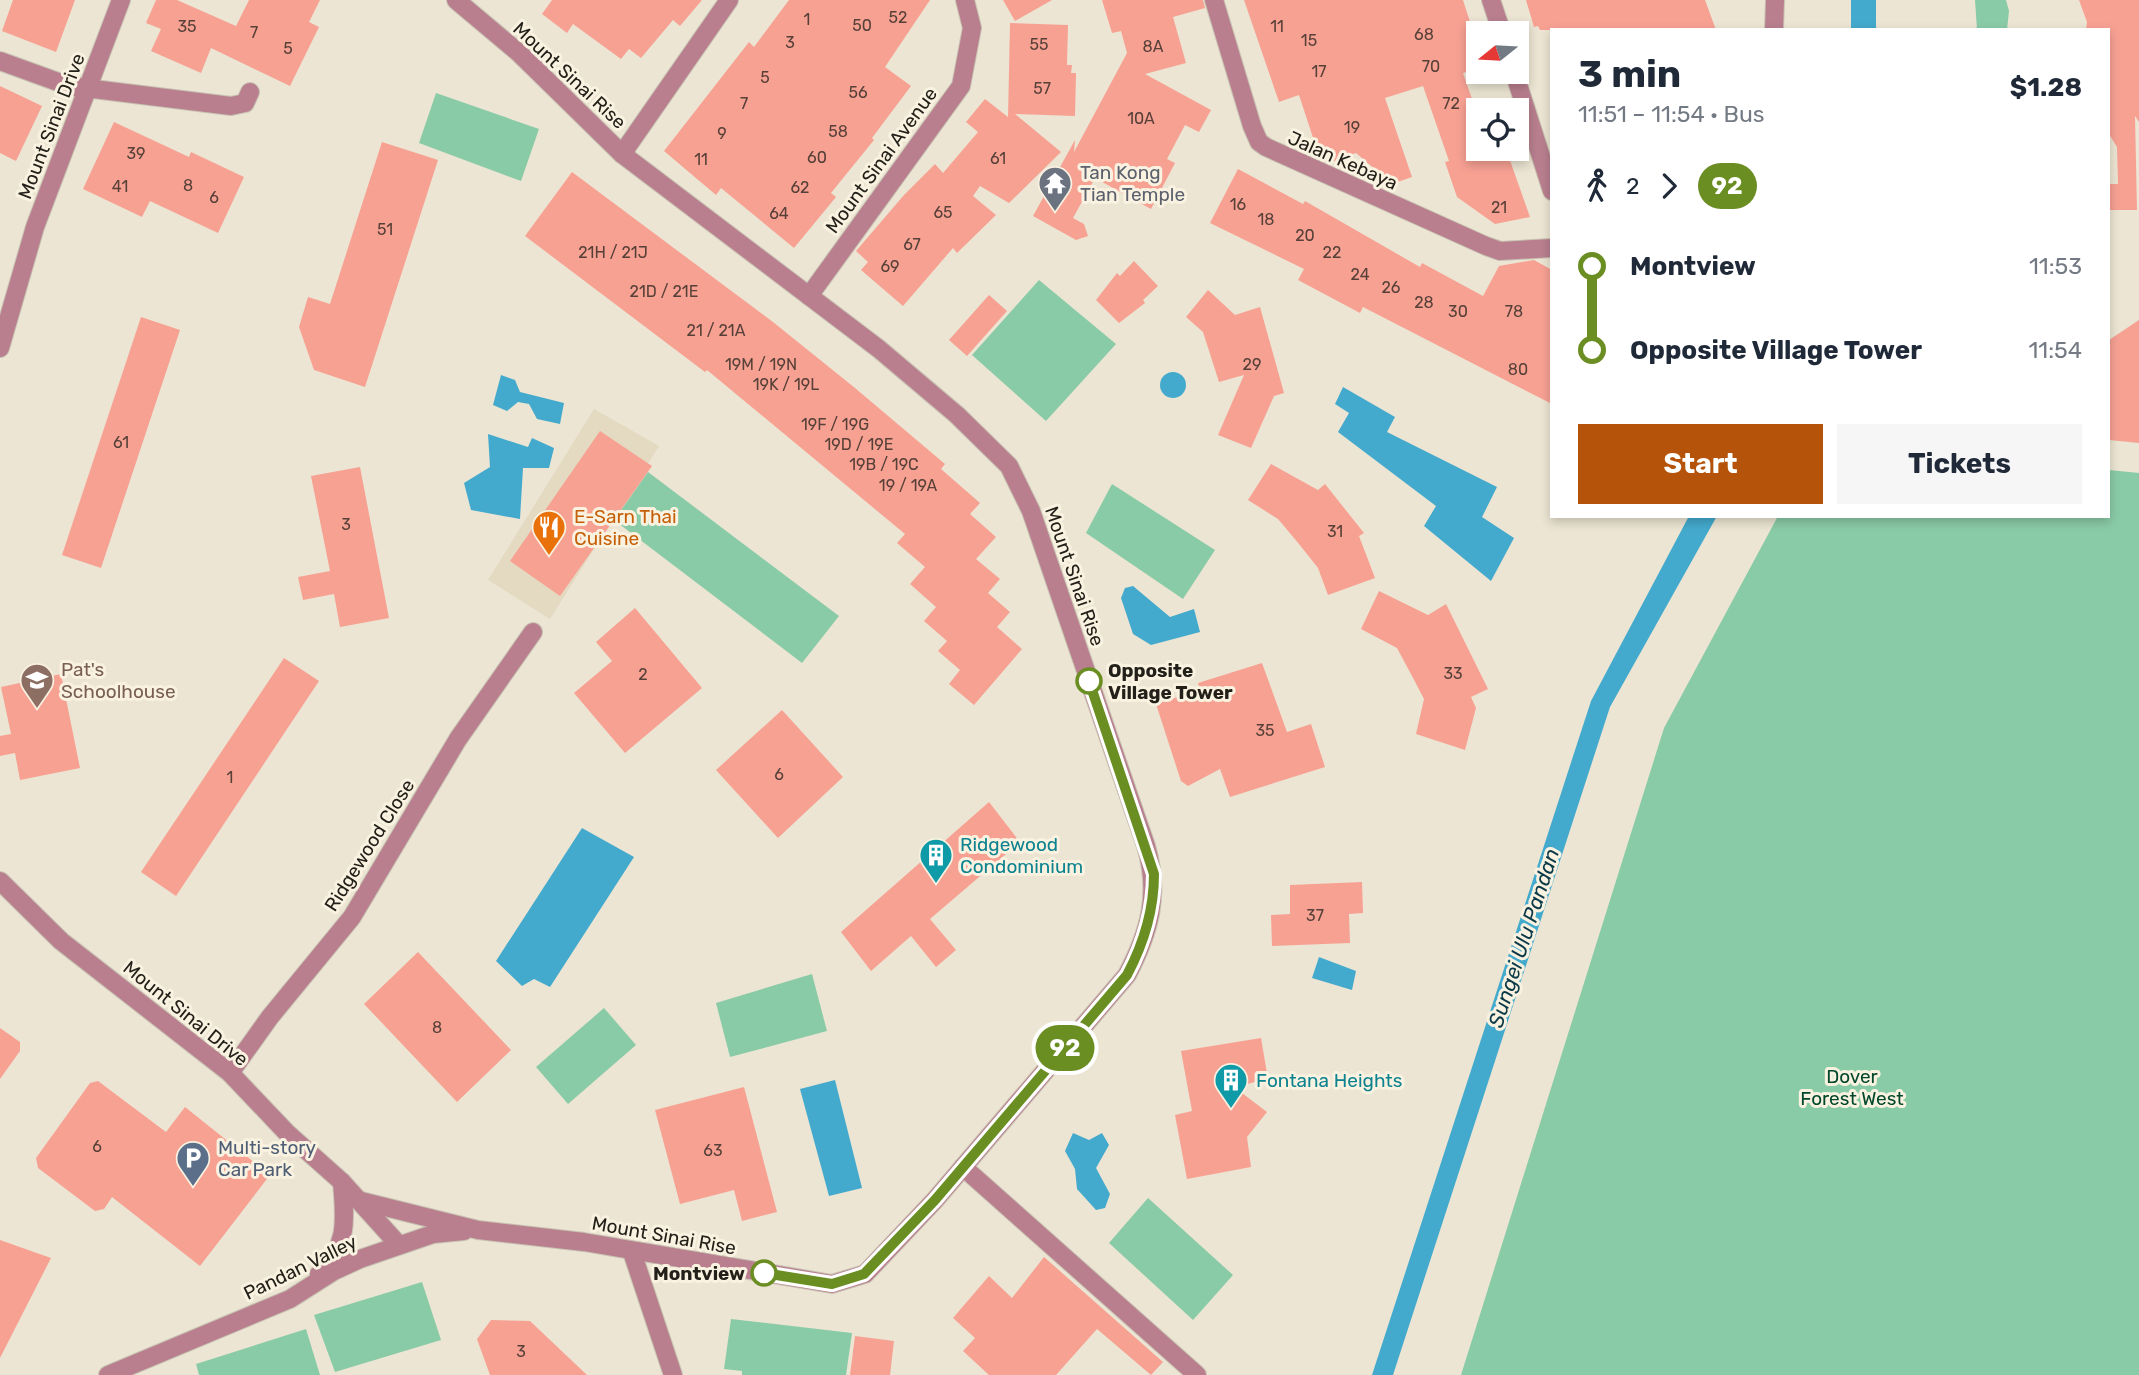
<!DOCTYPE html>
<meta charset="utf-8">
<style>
:root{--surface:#fff;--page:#f6f6f7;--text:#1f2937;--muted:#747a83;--accent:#b45309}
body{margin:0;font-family:Rubik,sans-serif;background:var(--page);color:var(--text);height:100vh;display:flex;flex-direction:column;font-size:26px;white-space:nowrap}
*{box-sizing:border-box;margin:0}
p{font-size:23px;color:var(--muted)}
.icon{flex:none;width:38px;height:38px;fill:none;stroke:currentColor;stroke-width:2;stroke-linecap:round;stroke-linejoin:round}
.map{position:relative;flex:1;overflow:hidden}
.panel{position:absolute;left:1550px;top:28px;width:560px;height:490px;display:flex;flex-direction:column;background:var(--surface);border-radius:0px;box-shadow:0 4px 10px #0003}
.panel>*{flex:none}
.badge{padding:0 14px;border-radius:23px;font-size:24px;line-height:46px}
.needle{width:46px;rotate:252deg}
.controls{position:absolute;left:1466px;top:21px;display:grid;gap:14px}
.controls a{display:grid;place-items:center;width:63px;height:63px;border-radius:0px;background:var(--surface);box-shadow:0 4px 10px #0003;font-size:35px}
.map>.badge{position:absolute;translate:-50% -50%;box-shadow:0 0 0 4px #fff}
.legs{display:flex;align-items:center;gap:10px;height:77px;padding:0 28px;font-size:23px}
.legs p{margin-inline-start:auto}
.head{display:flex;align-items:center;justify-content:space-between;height:119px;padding:0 28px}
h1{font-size:38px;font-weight:700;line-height:52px}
.action{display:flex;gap:14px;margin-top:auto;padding:14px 28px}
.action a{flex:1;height:80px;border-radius:0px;background:var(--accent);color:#fff;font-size:28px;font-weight:700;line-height:80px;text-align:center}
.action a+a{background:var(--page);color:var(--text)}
ul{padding:0 28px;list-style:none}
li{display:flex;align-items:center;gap:24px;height:84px;font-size:26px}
li i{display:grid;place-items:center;width:10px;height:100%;margin:0 9px;background:currentColor}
li i::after{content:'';width:18px;height:18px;margin:-9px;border:5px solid;border-radius:50%;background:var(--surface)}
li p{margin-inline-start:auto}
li:first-child i{background:linear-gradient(#0000 50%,currentColor 0)}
li:last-child i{background:linear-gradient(currentColor 50%,#0000 0)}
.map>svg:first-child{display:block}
</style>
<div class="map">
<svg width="2139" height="1375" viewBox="0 0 2139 1375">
<rect width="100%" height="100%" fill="#ece5d3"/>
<!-- built -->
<path fill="#e4d9c1" d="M 594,409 L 659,446 L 550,619 L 488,580 Z"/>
<!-- green -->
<g fill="#8acba7">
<path d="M 1975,0 L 2006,0 L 2009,11 L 2007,30 L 1977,30 Z"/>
<path d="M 436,93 L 539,129 L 521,181 L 419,143 Z"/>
<path d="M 1039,280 L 1116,344 L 1046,421 L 972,355 Z"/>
<path d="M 2109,470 L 2139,473 L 2139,1375 L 1461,1375 L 1664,728 L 1778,516 L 2109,516 Z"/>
<path d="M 648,472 L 839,616 L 802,663 L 614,520 Z"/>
<path d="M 1112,484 L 1215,550 L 1183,599 L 1086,533 Z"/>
<path d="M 812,974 L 827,1031 L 730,1057 L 716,1003 Z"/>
<path d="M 604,1008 L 636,1045 L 568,1104 L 536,1067 Z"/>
<path d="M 1148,1198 L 1233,1275 L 1193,1320 L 1109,1243 Z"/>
<path d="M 422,1282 L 441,1340 L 335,1372 L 314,1315 Z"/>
<path d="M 731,1319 L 852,1333 L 846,1375 L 742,1375 L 742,1371 L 724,1369 Z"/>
<path d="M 306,1329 L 320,1375 L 199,1375 L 196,1364 Z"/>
</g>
<!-- water -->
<g fill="#44aacd">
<rect x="1851" y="0" width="25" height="30"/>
<circle cx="1173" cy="385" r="13"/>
<path d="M 501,375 L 515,380 L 520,392 L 564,403 L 560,424 L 537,419 L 529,404 L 518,402 L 507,411 L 493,405 Z"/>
<path d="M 1343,387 L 1395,417 L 1387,432 L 1497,487 L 1482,517 L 1514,538 L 1491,581 L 1424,526 L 1436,506 L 1338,432 L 1349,413 L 1335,404 Z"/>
<path d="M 488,434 L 528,447 L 532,438 L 554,448 L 549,468 L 523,468 L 520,519 L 471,510 L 464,483 L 490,467 Z"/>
<path d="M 1689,516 L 1717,516 L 1610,707 L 1393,1375 L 1372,1375 L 1591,701 Z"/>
<path d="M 1133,586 L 1170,617 L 1194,609 L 1200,632 L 1151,645 L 1133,634 L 1121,598 L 1125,588 Z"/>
<path d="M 582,828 L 634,857 L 550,987 L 534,979 L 522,986 L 496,961 Z"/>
<path d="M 1319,957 L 1356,971 L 1352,990 L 1312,978 Z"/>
<path d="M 835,1080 L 862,1188 L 829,1196 L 800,1089 Z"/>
<path d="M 1073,1133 L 1089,1140 L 1102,1133 L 1109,1145 L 1096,1168 L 1110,1194 L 1105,1208 L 1096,1210 L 1077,1189 L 1075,1169 L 1065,1151 Z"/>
</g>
<!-- building -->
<g fill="#f7a193">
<path d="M 13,0 L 75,0 L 56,52 L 2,31 Z"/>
<path d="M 156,0 L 177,0 L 236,26 L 249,0 L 320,0 L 309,22 L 319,27 L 290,86 L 211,48 L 201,73 L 151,51 L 161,29 L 146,23 Z"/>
<path d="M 552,0 L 702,0 L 680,26 L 673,20 L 641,58 L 629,49 L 621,59 L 573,24 L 567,33 L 542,14 Z"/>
<path d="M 789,0 L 930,0 L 885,67 L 911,86 L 872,138 L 874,140 L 831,193 L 836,197 L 794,248 L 721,188 L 716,195 L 664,151 L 749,42 L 754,47 Z"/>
<path d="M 1003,0 L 1052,0 L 1015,21 Z"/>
<path d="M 1102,0 L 1203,0 L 1205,8 L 1173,17 L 1186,63 L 1145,74 L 1211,110 L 1199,132 L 1185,125 L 1167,159 L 1175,163 L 1151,209 L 1095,178 L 1073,218 L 1084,224 L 1088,236 L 1076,240 L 1033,216 L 1075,140 L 1074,152 L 1127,53 L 1121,31 L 1112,33 Z"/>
<path d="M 1244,0 L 1463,0 L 1479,50 L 1479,68 L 1463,73 L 1479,119 L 1479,149 L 1506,149 L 1530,217 L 1495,224 L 1457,197 L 1445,162 L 1449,161 L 1423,86 L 1385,98 L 1412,177 L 1392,184 L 1356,153 L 1329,163 L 1320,159 L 1299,95 L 1279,102 Z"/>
<path d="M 1526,0 L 1705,0 L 1716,30 L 1540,30 L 1538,26 L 1534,27 Z"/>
<path d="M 2079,0 L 2139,0 L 2139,122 L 2135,116 L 2137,210 L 2109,210 L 2109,184 L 2118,184 L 2117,147 L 2109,134 L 2109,30 L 2086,30 L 2087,22 Z"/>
<path d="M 1010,23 L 1068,25 L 1067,65 L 1072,65 L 1071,73 L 1076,73 L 1075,116 L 1015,114 L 1061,152 L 1009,203 L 980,186 L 973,196 L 996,215 L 957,253 L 953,248 L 903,306 L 861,270 L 868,262 L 856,251 L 904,195 L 935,164 L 943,173 L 978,132 L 966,122 L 985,99 L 1008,117 Z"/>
<path d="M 0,86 L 42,106 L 16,161 L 0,153 Z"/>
<path d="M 114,122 L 189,157 L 191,152 L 244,177 L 218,233 L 150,201 L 142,217 L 83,189 Z"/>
<path d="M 382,142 L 438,160 L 365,387 L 314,370 L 299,327 L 308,297 L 330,304 Z"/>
<path d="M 1238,169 L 1303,204 L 1305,201 L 1420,267 L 1422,263 L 1483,296 L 1499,266 L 1534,260 L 1552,270 L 1552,404 L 1363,307 L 1360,313 L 1298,280 L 1304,269 L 1210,223 Z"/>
<path d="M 572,172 L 773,322 L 855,388 L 945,464 L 941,469 L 980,503 L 970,514 L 996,537 L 976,559 L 1000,579 L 988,593 L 1010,612 L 997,627 L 1022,649 L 974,705 L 949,684 L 960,670 L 938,651 L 947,641 L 924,621 L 936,607 L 910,584 L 925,567 L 897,543 L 905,534 L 707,370 L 705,372 L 525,236 Z"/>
<path d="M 1134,261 L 1158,286 L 1143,300 L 1145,303 L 1119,323 L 1096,300 L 1117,273 L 1120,276 Z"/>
<path d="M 1208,290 L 1235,315 L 1260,307 L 1284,393 L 1274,396 L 1251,448 L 1218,435 L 1244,375 L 1219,382 L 1203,332 L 1186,317 Z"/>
<path d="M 989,295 L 1007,311 L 967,356 L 949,340 Z"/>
<path d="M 141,317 L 180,330 L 101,568 L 62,555 Z"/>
<path d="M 2139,320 L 2139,443 L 2109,440 L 2109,340 Z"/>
<path d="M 600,431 L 652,466 L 560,596 L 510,561 Z"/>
<path d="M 1271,464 L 1318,490 L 1325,484 L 1364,533 L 1359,536 L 1375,578 L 1328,595 L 1318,568 L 1299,544 L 1278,519 L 1248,500 Z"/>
<path d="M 360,467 L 389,618 L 340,627 L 334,594 L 303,600 L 298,577 L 330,571 L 311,476 Z"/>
<path d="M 1379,591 L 1428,615 L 1446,604 L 1488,689 L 1471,697 L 1476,708 L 1465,750 L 1416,734 L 1424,699 L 1412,676 L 1397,648 L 1361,629 Z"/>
<path d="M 635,608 L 702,688 L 625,753 L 574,693 L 612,661 L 596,642 Z"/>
<path d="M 284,658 L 319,681 L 176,896 L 141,872 Z"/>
<path d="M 1262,663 L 1287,732 L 1311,724 L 1325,767 L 1230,797 L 1220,769 L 1188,786 L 1181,781 L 1156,704 L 1200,690 L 1198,683 Z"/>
<path d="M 61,674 L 80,768 L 20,780 L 15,753 L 0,756 L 0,736 L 11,734 L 1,687 Z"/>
<path d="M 782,710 L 843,777 L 778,838 L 716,770 Z"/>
<path d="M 989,802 L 1020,842 L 930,919 L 956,950 L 936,967 L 911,936 L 871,971 L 841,932 Z"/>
<path d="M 1362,882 L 1363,913 L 1349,914 L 1350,943 L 1272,946 L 1271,915 L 1290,914 L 1290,885 Z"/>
<path d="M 418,952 L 511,1050 L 457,1102 L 364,1004 Z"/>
<path d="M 0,1028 L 20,1042 L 20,1051 L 0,1079 Z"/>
<path d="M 1261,1038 L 1268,1079 L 1234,1087 L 1267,1112 L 1247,1137 L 1251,1167 L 1187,1179 L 1175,1115 L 1192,1111 L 1181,1051 Z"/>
<path d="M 98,1081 L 166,1132 L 185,1107 L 270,1175 L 200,1266 L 112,1197 L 104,1209 L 95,1211 L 38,1168 L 36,1158 L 90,1083 Z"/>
<path d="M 744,1087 L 777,1212 L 742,1221 L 734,1190 L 680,1204 L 655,1110 Z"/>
<path d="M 0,1240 L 51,1258 L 0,1358 Z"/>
<path d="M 1044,1257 L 1163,1362 L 1151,1375 L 1097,1329 L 1056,1375 L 989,1375 L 963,1351 L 975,1338 L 953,1318 L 989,1276 L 1012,1298 Z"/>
<path d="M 491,1320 L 530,1321 L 587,1375 L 490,1375 L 477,1339 Z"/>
<path d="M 855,1336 L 894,1341 L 890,1375 L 850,1375 Z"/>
</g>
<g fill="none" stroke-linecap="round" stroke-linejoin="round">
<defs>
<g id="minor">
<path d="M 1214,0 L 1252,126 L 1259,142 L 1266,147 L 1486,246 L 1500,251 L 1552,248"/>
<path d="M 1491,0 L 1502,33"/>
<path d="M 1774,30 L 1775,0"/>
<path d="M 0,61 L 69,86 L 231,106 L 245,103 L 250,92"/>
<path d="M 1514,72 L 1552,191"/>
<path d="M 622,154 L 729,0"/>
<path d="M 809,296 L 961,86 L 972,28 L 965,0"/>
<path d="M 0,348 L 35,227 L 121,0"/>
<path d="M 0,881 L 61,941 L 230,1073 L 287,1133 L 342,1182 L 398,1244"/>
<path d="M 230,1073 L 270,1017 L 352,917 L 458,739 L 533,632"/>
<path d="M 963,1167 L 1197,1375"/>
<path d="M 361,1201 L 478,1230 L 584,1242 L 832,1284 L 865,1274 L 935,1200 L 1127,975 C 1150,931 1160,894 1146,846 L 1031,511 L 1009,466 L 957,415 L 879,349 L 622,154 L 519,53 L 456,0"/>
<path d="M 632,1252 L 673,1375"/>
<path d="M 319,1274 C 349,1246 345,1219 342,1182"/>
<path d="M 108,1375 L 290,1299 L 334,1271 L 360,1259 L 433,1234 L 464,1231"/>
</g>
</defs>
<!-- minor casing -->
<use href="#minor" stroke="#c8c2b2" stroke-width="20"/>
<!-- minor -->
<use href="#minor" stroke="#b97f8f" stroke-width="18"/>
</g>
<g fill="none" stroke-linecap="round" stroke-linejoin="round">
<defs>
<path id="line-1" d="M 764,1273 L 832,1284 L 864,1274 L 935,1200 L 1127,975 C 1144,943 1154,910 1154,874 L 1089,681"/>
</defs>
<!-- line-1 casing -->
<use href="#line-1" stroke="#fff" stroke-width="16"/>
<!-- line-1 -->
<use href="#line-1" stroke="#6b8e23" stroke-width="10"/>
</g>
<!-- icons -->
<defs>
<symbol id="temple-pin" viewBox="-11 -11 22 30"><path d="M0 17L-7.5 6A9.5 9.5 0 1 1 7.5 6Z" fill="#6b7280" stroke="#faf2e1"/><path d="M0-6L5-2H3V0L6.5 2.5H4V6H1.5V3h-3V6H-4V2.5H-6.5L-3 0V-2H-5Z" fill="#fff"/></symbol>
<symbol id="restaurant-pin" viewBox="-11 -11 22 30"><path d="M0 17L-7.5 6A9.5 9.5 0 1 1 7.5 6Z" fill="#e8710a" stroke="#faf2e1"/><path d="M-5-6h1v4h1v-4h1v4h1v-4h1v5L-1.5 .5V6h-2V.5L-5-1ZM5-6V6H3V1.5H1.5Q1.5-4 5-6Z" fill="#fff"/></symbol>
<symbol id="school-pin" viewBox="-11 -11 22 30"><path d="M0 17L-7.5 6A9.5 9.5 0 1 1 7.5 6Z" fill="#8d6e63" stroke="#faf2e1"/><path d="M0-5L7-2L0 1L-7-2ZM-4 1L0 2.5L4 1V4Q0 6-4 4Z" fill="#fff"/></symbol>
<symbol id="building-pin" viewBox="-11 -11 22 30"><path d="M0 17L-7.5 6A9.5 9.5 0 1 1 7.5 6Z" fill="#0f9aa8" stroke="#faf2e1"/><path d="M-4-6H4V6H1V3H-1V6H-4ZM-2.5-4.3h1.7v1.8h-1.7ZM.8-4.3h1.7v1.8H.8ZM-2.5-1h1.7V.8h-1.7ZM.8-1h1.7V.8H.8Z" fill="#fff"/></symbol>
<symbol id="parking-pin" viewBox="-11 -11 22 30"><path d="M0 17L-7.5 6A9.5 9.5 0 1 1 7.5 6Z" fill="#5c6f8a" stroke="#faf2e1"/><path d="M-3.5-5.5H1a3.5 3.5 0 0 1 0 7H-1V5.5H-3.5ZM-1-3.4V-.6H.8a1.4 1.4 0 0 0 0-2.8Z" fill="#fff"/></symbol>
</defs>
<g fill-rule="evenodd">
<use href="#temple-pin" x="1036" y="164" width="38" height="52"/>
<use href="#restaurant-pin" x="530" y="508" width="38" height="52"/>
<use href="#school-pin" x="18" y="661" width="38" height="52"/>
<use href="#building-pin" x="917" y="836" width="38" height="52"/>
<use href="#building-pin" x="1212" y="1061" width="38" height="52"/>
<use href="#parking-pin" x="174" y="1139" width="38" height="52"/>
</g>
<!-- markers -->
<g fill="#fff" stroke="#6b8e23" stroke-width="3.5">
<circle cx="1089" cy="681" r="12"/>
<circle cx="764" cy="1273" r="12"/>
</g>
<g text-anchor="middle" stroke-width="6" stroke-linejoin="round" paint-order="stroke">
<!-- number labels -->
<g font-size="16" fill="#574038">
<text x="898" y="23">52</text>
<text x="807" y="25">1</text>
<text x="862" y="31">50</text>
<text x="187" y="32">35</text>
<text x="1277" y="32">11</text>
<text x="254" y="38">7</text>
<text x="1424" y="40">68</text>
<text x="1309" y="46">15</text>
<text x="790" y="48">3</text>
<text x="1039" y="50">55</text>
<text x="1153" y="52">8A</text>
<text x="288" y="54">5</text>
<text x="1431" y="72">70</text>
<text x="1319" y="77">17</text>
<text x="765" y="83">5</text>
<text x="1042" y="94">57</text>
<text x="858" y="98">56</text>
<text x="744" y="109">7</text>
<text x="1451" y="109">72</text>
<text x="1141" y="124">10A</text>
<text x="1352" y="133">19</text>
<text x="838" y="137">58</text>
<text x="722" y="139">9</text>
<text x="136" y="159">39</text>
<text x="817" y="163">60</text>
<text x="998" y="164">61</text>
<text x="701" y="165">11</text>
<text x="188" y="191">8</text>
<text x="120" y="192">41</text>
<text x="800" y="193">62</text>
<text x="214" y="203">6</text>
<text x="1238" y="210">16</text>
<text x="1499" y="213">21</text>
<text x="943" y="218">65</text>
<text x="779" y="219">64</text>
<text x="1266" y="225">18</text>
<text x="385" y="235">51</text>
<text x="1305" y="241">20</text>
<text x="912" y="250">67</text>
<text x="613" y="258">21H / 21J</text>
<text x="1332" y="258">22</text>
<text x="890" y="272">69</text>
<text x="1360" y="280">24</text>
<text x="1391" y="293">26</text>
<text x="664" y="297">21D / 21E</text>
<text x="1424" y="308">28</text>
<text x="1458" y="317">30</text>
<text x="1514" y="317">78</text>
<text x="716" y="336">21 / 21A</text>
<text x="761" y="370">19M / 19N</text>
<text x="1252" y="370">29</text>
<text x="1518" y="375">80</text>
<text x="786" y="390">19K / 19L</text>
<text x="835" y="430">19F / 19G</text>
<text x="121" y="448">61</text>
<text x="859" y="450">19D / 19E</text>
<text x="884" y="470">19B / 19C</text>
<text x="908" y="491">19 / 19A</text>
<text x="346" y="530">3</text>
<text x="1335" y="537">31</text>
<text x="1453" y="679">33</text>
<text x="643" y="680">2</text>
<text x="1265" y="736">35</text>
<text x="779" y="780">6</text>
<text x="230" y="783">1</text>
<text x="1315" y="921">37</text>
<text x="437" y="1033">8</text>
<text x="97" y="1152">6</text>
<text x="713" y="1156">63</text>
<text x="521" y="1357">3</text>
</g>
<!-- street labels -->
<g font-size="19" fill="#222019" stroke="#faf2e1">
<text transform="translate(570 75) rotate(43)" y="7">Mount Sinai Rise</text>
<text transform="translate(51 126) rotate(-69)" y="7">Mount Sinai Drive</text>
<text transform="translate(881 160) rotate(-54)" y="7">Mount Sinai Avenue</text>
<text transform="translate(1343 160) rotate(24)" y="7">Jalan Kebaya</text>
<text transform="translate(1075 576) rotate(71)" y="7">Mount Sinai Rise</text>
<text transform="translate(369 845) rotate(-58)" y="7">Ridgewood Close</text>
<text transform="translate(186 1013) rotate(39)" y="7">Mount Sinai Drive</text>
<text transform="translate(664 1235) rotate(10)" y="7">Mount Sinai Rise</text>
<text transform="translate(300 1267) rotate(-26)" y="7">Pandan Valley</text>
</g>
<!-- worship labels -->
<g font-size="19" fill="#5b616d" stroke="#faf2e1" text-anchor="start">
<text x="1080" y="179">Tan Kong<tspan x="1080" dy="22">Tian Temple</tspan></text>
</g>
<!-- food labels -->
<g font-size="19" fill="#c56008" stroke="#faf2e1" text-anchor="start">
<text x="574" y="523">E-Sarn Thai<tspan x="574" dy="22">Cuisine</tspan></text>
</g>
<!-- education labels -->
<g font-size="19" fill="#785e54" stroke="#faf2e1" text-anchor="start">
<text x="61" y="676">Pat's<tspan x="61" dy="22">Schoolhouse</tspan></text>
</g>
<!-- stop labels -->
<g font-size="19" font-weight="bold" fill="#222019" stroke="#faf2e1" text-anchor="start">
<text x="1108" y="677">Opposite<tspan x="1108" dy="22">Village Tower</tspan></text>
<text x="745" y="1280" text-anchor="end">Montview</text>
</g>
<!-- culture labels -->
<g font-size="19" fill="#0d838f" stroke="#faf2e1" text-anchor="start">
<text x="960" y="851">Ridgewood<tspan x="960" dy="22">Condominium</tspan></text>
<text x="1256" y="1087">Fontana Heights</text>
</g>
<!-- park labels -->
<g font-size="19" fill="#00472b" stroke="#faf2e1">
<text x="1852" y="1083">Dover<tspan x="1852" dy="22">Forest West</tspan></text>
</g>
<!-- service labels -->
<g font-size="19" fill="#4e5e75" stroke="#faf2e1" text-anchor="start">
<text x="218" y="1154">Multi-story<tspan x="218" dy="22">Car Park</tspan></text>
</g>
<!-- water labels -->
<g font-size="21" font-style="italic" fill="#0b3a48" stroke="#faf2e1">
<text transform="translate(1524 938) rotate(-72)" y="7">Sungei Ulu Pandan</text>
</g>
</g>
</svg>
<div class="controls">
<a><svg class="needle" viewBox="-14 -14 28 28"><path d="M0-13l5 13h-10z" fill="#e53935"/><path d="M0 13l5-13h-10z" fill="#747a83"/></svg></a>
<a><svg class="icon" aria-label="locate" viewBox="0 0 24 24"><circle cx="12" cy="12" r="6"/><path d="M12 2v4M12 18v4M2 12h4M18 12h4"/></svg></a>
</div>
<b class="badge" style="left:1065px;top:1048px;background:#6b8e23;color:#fff">92</b>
<section class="panel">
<div class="head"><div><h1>3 min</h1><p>11:51 – 11:54 · Bus</p></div><b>$1.28</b></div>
<div class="legs"><svg class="icon" aria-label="walk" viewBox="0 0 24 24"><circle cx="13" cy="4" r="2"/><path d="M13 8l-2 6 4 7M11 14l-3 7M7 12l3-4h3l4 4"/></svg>2<svg class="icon" aria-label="forward" viewBox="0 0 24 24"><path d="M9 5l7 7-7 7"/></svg><b class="badge" style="background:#6b8e23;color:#fff">92</b></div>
<ul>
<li><i style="color:#6b8e23"></i><b>Montview</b><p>11:53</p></li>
<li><i style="color:#6b8e23"></i><b>Opposite Village Tower</b><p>11:54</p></li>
</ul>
<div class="action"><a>Start</a><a>Tickets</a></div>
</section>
</div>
